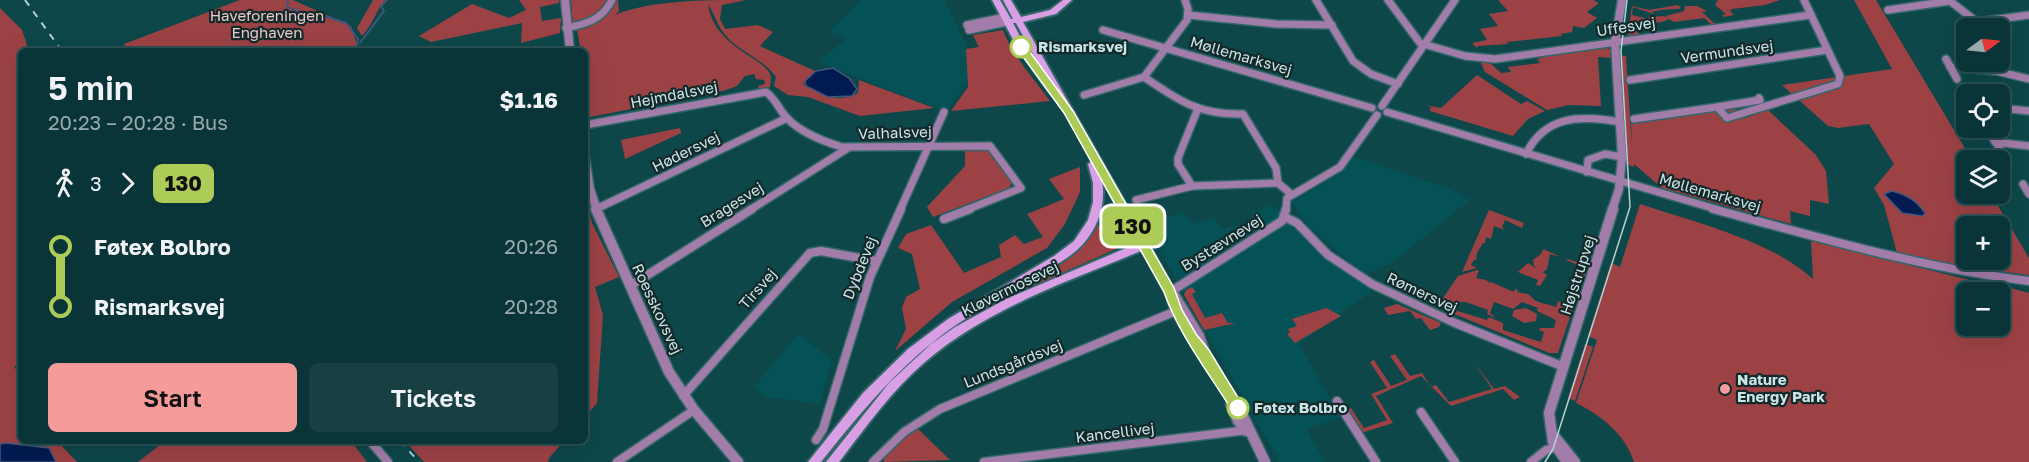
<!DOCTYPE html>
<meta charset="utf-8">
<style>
:root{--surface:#0a3538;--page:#184043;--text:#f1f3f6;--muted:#99abae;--line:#2a5053;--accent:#f59b9a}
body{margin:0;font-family:"Golos Text",sans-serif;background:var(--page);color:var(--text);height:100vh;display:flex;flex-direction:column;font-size:22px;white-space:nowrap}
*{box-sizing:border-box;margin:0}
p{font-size:20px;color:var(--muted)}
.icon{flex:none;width:33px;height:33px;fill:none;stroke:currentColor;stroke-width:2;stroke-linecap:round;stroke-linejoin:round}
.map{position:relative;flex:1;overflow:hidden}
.panel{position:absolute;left:18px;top:48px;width:570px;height:396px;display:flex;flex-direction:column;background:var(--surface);border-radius:9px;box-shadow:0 6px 24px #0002,0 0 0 2px var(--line)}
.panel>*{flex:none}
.badge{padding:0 12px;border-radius:9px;font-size:21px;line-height:39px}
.needle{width:39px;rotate:75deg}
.tools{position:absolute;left:1956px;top:18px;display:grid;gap:12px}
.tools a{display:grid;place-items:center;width:54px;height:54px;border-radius:9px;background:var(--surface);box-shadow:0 6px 24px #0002,0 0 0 2px var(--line);font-size:30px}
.map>.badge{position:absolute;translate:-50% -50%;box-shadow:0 0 0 3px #fff}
.legs{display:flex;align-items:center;gap:9px;height:66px;padding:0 30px;font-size:20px}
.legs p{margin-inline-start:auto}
.summary{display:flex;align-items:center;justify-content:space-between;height:102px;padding:0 30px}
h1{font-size:33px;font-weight:600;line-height:45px}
.cta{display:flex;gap:12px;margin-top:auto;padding:12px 30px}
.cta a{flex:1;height:69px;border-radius:9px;background:var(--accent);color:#111;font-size:24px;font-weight:600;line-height:69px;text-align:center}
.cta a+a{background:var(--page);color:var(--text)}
ul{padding:0 30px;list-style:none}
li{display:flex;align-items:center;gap:21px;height:60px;font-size:22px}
li i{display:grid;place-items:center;width:9px;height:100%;margin:0 8px;background:currentColor}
li i::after{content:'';width:15px;height:15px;margin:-8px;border:4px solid;border-radius:50%;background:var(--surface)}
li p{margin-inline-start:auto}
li:first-child i{background:linear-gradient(#0000 50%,currentColor 0)}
li:last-child i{background:linear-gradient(currentColor 50%,#0000 0)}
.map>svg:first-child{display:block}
</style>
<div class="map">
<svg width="2029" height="462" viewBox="0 0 2029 462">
<rect width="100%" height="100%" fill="#0d474a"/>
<!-- built -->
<g fill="#045256">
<path d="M 862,0 L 944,0 L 971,54 L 966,85 L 945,112 L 819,62 L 847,38 L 829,31 Z"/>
<path d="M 1355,157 L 1447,188 L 1470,200 L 1393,262 L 1367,274 L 1351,263 L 1309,226 L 1292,202 L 1336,176 Z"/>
<path d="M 1143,203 L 1150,211 L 1156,210 L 1162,218 L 1184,212 L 1192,224 L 1214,218 L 1221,229 L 1252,223 L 1252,212 L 1272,205 L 1316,251 L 1372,291 L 1299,344 L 1341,417 L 1306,429 L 1325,462 L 1280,462 L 1136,209 Z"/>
<path d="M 798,334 L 832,360 L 819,404 L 767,397 L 754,387 Z"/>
</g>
<!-- green -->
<g fill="#9c4245" fill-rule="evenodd">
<path d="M 240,0 L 293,0 L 351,26 L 357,45 L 354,51 L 127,51 L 124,44 Z"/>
<path d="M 373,0 L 385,0 C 376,11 373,24 362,36 L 357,28 Z"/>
<path d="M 519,0 L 559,0 L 559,3 L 540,7 L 542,21 L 561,18 L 560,33 L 521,43 L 522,23 L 431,42 L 419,36 L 472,4 L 509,18 L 526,10 Z"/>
<path d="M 571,0 L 618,0 L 619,11 L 615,15 C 652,0 703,0 746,0 L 722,5 L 720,19 L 725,29 L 758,25 L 773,32 L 760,46 L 815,71 L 803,84 C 821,95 838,104 858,93 L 859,80 L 934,108 L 860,116 L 808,97 L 788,95 L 774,86 L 776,77 C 763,59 742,53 727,37 C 717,27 715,14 708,4 C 714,49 767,57 771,77 C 771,80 770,84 770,87 L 759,90 L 758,86 L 765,84 L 764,80 L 756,79 L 754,74 L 745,76 L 737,86 L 723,91 L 590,117 L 585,76 L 585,51 L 581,51 L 577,30 L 573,31 Z"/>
<path d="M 1498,0 L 1593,0 L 1599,3 L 1587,12 L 1597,18 L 1584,28 L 1573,26 L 1572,32 L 1561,34 L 1562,36 L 1507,42 L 1508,44 L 1478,46 L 1477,48 L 1472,43 L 1487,40 L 1480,29 L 1498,26 L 1489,14 L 1508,11 Z"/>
<path d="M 1718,0 L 1780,0 L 1765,5 L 1732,9 L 1730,11 L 1734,15 L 1724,17 L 1722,15 L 1726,14 L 1715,5 Z"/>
<path d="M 1854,0 L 1876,0 L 1972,160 L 1966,160 L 1966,194 L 1991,194 L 2029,258 L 2029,275 L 1942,264 L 1897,253 L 1884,205 L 1874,188 L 1894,164 L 1869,124 L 1838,128 L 1828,126 L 1782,85 L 1892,69 ZM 1966,226 L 2000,226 L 2000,260 L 1966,260 Z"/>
<path d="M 1678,5 L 1681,8 L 1679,9 C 1669,9 1663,9 1652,12 L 1654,14 L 1633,7 L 1632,15 L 1648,19 L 1648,17 L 1664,16 L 1667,18 L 1666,16 L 1684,11 L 1685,6 L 1697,6 L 1707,11 L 1702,12 L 1715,24 L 1712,25 L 1704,18 L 1674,22 L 1669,19 L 1662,22 L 1632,26 L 1640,35 L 1631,37 L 1628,34 L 1632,6 L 1649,10 Z"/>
<path d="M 0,8 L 22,30 L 29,51 L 21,51 L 21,363 L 14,367 L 21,375 L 21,441 L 57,441 L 77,462 L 56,462 L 6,443 L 0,444 Z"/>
<path d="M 1003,30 C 1013,57 1034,78 1050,101 L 951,111 L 968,87 L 966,49 L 979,47 L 973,35 Z"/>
<path d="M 1603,47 L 1610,49 L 1611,58 L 1598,57 L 1601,106 L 1569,105 L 1547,110 L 1485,72 L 1480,61 L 1488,61 L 1501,73 L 1511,72 L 1508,67 L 1540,63 L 1537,59 L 1542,58 L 1542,56 Z"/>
<path d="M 1619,55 L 1626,56 L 1632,148 L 1631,121 L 1733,106 L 1745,118 L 1768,110 L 1816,155 L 1826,171 L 1829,204 L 1810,200 L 1810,216 L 1790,211 L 1791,224 L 1662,188 L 1634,164 L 1634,167 L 1626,164 Z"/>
<path d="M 1477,75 L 1521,104 L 1527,101 L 1545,111 L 1528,119 L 1513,136 L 1430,111 L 1431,107 L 1425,105 L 1441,108 Z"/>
<path d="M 680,128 L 681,133 L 625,159 L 621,140 Z"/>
<path d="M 983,148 L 988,151 L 1012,183 L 1009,188 L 933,217 L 927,207 L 965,166 L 965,149 Z"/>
<path d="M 1080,167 L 1080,192 L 1065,224 L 1047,248 L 952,302 L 895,351 L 906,329 L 902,308 L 906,297 L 920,289 L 912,254 L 898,248 L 906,234 L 931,225 L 964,273 L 1001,257 L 999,245 L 1015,235 L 1024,244 L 1043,237 L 1027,214 L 1064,199 L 1049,179 Z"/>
<path d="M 585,198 L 592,223 L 619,277 L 595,287 L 603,315 L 597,403 L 585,417 Z"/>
<path d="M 1640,204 C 1694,222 1772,241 1813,279 L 1811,241 L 1994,286 L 1992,283 L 2029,293 L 2029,462 L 1634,462 C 1625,434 1602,416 1576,403 L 1597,340 L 1588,336 L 1611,263 L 1620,267 ZM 2000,292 L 2000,326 L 1966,326 L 1966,292 Z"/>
<path d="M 1489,210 L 1524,223 L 1522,228 L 1505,220 L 1502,227 L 1505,230 L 1494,226 L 1491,239 L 1486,237 L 1485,243 L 1483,243 L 1477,253 L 1476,260 L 1474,260 L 1471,265 L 1477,268 L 1462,272 Z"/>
<path d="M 1098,225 L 1120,235 L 1127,244 L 1008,297 L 1007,295 C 1039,276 1081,260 1098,225 Z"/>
<path d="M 1543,249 L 1561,257 L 1550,254 L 1547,269 L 1543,272 L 1547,275 L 1540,286 L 1536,285 L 1538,280 L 1518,272 L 1528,263 L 1537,269 L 1534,266 L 1533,260 L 1541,254 Z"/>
<path d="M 1568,259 L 1588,266 L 1574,306 L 1565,302 C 1574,293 1570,272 1578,265 L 1566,260 Z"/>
<path d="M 1477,270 L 1479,270 L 1476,278 L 1486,280 L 1490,283 L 1491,282 L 1514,292 L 1515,289 L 1518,290 L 1517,292 L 1528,294 L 1536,301 C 1543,304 1548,304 1556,307 L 1558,301 L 1573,308 L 1558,353 L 1549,353 L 1452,313 L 1454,310 L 1487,320 L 1489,317 L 1503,323 L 1503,330 L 1541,342 L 1544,332 L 1539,330 L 1540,328 L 1554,328 L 1556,320 L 1537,311 L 1538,308 L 1522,302 L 1513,309 L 1494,302 L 1490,313 L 1496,318 L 1487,314 L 1488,310 L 1466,302 L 1445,303 L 1443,298 L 1458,276 Z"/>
<path d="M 1192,287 L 1196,292 L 1192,294 L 1205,318 L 1222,313 L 1228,323 L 1236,323 L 1204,330 L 1184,295 L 1186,290 Z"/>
<path d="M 1397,304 L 1441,323 L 1439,327 L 1430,330 L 1421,318 L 1416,319 L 1410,311 L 1388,315 L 1384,308 Z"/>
<path d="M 1326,308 L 1341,316 L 1295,343 L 1287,334 L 1290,332 L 1288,329 L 1297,326 L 1292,319 Z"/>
<path d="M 1526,308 L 1537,314 L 1536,321 L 1524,323 L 1512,316 L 1514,310 Z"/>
<path d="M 1585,344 L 1593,347 L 1575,401 L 1568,398 Z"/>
<path d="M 1395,354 L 1410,376 L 1422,373 L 1431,387 L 1436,385 L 1449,402 L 1492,389 L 1474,362 L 1494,389 L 1505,386 L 1520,397 L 1514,400 L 1503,389 L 1451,406 L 1421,376 L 1376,396 L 1393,423 L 1361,433 L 1347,410 L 1351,408 L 1364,428 L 1387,420 L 1371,394 L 1387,388 L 1370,362 L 1374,360 L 1391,386 L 1407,380 L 1390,356 Z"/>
<path d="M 917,428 L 950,460 L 884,462 L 884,457 L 905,436 Z"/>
<path d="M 165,441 L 351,441 L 367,462 L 138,462 Z"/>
<path d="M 405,441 L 564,441 L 549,458 L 548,462 L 424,462 Z"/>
</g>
<!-- water -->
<g fill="#011b50" stroke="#3e587d" stroke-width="1.5">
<path d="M 833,68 L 849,78 L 857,89 L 852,96 L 828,97 L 806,86 L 805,81 L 816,71 Z"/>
<path d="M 1892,191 C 1907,195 1916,200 1925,213 L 1923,216 L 1902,213 L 1884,194 Z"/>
<path d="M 6,443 L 49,448 L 56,462 L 0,462 L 0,444 Z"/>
</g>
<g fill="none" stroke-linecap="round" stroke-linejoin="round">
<!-- stream -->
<g stroke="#3e587d" stroke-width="2">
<path d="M 288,0 L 287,7 L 311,16 L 321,15 L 346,23 L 358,39 L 356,51"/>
<path d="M 360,43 L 384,11 L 381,6 L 387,0"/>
</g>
<defs>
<g id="minor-far1">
<path d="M 1316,0 L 1353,61 L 1371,74 L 1398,84"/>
<path d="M 1388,0 L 1420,43 L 1465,56 L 1495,59 L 1810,15"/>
<path d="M 1888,10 L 1950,1 L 1977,22 L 2029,15"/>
<path d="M 1188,15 L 1276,24 L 1332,25"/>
<path d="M 967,25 L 1005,17"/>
<path d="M 566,28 C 586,24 602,20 612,0"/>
<path d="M 969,30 L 1007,22"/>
<path d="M 1103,30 L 1372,108"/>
<path d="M 1946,59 L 1957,79"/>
<path d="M 1950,67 L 1996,71 L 2029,79"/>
<path d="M 1144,77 C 1179,101 1199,115 1243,114 L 1276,168 L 1278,183 L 1291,194"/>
<path d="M 1630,80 L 1827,50"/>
<path d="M 1084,95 L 1144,77 L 1187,20 L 1188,9 L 1185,0"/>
<path d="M 1382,106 L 1455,0"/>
<path d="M 1717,107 L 1760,100 L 1759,98"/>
<path d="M 2000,108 L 2029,111"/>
<path d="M 1387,112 L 1719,210"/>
<path d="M 1634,119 L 1717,107 L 1727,118 L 1838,84 L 1840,76 L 1804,0"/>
<path d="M 585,125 L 766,92 C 776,99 779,110 787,118 C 801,133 822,141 842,147 L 990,146 L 1021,188 L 966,210"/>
<path d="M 1991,135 L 2000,149"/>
<path d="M 1995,142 L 2029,146"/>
<path d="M 1526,154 C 1545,115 1581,115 1620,122"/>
<path d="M 1587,172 L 1588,160 L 1605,154 L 1622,157"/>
<path d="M 2023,184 L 2029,194"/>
<path d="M 1192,186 L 1178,164 L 1178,158 L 1197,111"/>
<path d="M 1136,200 L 1192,186 L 1278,183"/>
<path d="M 596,209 L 787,118"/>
<path d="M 750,210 L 848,148"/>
<path d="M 900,210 L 944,112"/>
<path d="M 1286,210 L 1287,198 L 1340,167 L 1377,115"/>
</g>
<g id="minor">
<path d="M 1713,209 C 1817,237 1922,268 2029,281"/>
<path d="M 1285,217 L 1297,223 L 1328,255 L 1372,284 L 1455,323 L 1564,367"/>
<path d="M 944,219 L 970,209"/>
<path d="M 630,286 L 752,209"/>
<path d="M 1170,292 L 1282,221 L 1286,209"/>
<path d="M 683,396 L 810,253 L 821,251 L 876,261"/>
<path d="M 1337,401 L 1376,462"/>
<path d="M 1421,412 L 1455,462"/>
<path d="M 816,440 L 823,429 L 870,277 L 901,209"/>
<path d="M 370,441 L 388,462"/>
<path d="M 617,462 L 694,410"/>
<path d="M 873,462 L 904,432 L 940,409 L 1176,311"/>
<path d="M 984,462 L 1248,430"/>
<path d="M 1531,462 L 1546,450 L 1560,446"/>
</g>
<g id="tertiary-far1">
<path d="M 565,0 L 570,51"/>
<path d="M 585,157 L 590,189 L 597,210"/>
<path d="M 1612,210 L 1619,189 L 1622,157 L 1615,42 L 1622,0"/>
</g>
<g id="tertiary">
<path d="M 596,209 L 669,372 L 694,410 L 738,462"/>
<path d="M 1144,245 L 1170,292 L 1176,311 L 1241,412 L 1265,462"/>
<path d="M 1174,295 L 1199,336 L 1203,348"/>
<path d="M 1231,404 L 1238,421 L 1246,431"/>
<path d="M 1555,437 L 1575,462"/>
<path d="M 1567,462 L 1553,442 L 1549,413 L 1613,209"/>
</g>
<path id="secondary" d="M 992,0 L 1000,0 L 1011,19 L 1013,19 L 1003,0 L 1011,0 L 1021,17 L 1050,10 L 1063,0 L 1072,0 L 1056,14 L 1023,22 L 1149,245 L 1148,248 C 1072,280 989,307 925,362 C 892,390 866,427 839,462 L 826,462 L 889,383 L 931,344 L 955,327 L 1006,299 L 1138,243 L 1102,180 C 1106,203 1099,226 1084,243 C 1069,260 1049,268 1030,279 C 1005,294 980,309 956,325 C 902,362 862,411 821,462 L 808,462 L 863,393 L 908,349 L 948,319 L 1054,256 L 1074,241 L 1088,220 L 1093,202 L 1093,183 L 1088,164 L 1092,161 L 1055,94 L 1050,93 L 1017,47 ZM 1013,23 L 1016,23 L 1039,65 L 1025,46 Z"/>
</defs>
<!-- minor-far1 casing -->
<use href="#minor-far1" stroke="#336769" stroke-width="10"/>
<!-- minor casing -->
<use href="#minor" stroke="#336769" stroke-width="11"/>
<!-- tertiary-far1 casing -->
<use href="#tertiary-far1" stroke="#336769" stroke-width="11"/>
<!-- tertiary casing -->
<use href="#tertiary" stroke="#336769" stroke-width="13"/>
<!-- secondary casing -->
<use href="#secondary" stroke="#336769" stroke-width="4"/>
<!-- minor-far1 -->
<use href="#minor-far1" stroke="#a27da9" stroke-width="7"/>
<!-- minor -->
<use href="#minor" stroke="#a27da9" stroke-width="8"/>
<!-- tertiary-far1 -->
<use href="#tertiary-far1" stroke="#a27da9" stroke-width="8"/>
<!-- tertiary -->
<use href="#tertiary" stroke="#a27da9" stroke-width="10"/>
<!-- secondary -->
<use href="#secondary" fill="#d99fe5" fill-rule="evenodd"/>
<!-- tram -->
<path stroke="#b3d1d4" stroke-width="1.5" d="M 1545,462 L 1553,449 L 1630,207 L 1621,51 L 1627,0"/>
<!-- rail -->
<g stroke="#b3d1d4" stroke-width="2" stroke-dasharray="7 7" stroke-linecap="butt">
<path d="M 25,0 L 62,51"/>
<path d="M 400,441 L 419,462"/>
</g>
</g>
<!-- line-1 -->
<path fill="#adcb57" stroke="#fff" stroke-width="1.5" d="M 1021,44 L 1025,45 L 1073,111 L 1174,288 L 1182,310 L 1196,334 L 1209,350 L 1242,404 L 1244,408 L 1242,412 L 1233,412 C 1209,373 1179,335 1164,292 L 1064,113 L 1016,47 Z"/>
<!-- markers -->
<g fill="#fff" stroke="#adcb57" stroke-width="3">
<circle cx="1021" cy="47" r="10"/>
<circle cx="1238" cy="408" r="10"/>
</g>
<circle fill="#f59b9a" stroke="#13292a" stroke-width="2" cx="1725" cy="389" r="6"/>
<g text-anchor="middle" stroke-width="4.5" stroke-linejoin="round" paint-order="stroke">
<!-- park labels -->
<g font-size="15" fill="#ebc8c7" stroke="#13292a">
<text x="267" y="21">Haveforeningen<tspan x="267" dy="17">Enghaven</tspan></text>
</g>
<!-- street labels -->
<g font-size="15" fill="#cbe5e7" stroke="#13292a">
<text transform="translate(1626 27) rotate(-9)" y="5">Uffesvej</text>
<text transform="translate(1727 52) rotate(-8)" y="5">Vermundsvej</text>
<text transform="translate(1241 56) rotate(16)" y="5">Møllemarksvej</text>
<text transform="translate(674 95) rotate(-11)" y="5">Hejmdalsvej</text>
<text transform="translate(895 133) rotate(-2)" y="5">Valhalsvej</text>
<text transform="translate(686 152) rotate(-26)" y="5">Hødersvej</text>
<text transform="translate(1710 193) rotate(16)" y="5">Møllemarksvej</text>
<text transform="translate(732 205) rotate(-32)" y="5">Bragesvej</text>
<text transform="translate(1222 243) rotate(-32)" y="5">Bystævnevej</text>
<text transform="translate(860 268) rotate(-68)" y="5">Dybdevej</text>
<text transform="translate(1578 275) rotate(-72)" y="5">Højstrupvej</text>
<text transform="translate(758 289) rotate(-49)" y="5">Tirsvej</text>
<text transform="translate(1010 289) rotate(-26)" y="5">Kløvermosevej</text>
<text transform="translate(1422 293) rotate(25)" y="5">Rømersvej</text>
<text transform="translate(657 309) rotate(65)" y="5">Roesskovsvej</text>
<text transform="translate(1013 364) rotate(-22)" y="5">Lundsgårdsvej</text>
<text transform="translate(1115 433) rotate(-7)" y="5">Kancellivej</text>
</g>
<!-- stop labels -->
<g font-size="15" font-weight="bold" fill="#cbe5e7" stroke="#13292a" text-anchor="start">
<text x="1038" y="52">Rismarksvej</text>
<text x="1254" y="413">Føtex Bolbro</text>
</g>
<!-- poi labels -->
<g font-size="15" font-weight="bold" fill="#cbe5e7" stroke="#13292a" text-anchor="start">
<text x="1737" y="385">Nature<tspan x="1737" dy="17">Energy Park</tspan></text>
</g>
</g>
</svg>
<div class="tools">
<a><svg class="needle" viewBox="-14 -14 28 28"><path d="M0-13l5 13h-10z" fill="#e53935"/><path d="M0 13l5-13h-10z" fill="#99abae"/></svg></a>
<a><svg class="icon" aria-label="locate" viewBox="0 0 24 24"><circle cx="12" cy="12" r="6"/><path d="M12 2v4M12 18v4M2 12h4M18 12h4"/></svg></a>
<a><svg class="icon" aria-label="layers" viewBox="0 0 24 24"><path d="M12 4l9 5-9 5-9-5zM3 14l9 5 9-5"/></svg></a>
<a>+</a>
<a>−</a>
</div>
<b class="badge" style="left:1133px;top:226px;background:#adcb57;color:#111">130</b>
<section class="panel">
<div class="summary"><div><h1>5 min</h1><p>20:23 – 20:28 · Bus</p></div><b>$1.16</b></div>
<div class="legs"><svg class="icon" aria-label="walk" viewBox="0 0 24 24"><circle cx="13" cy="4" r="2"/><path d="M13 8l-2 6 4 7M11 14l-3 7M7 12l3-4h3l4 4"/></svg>3<svg class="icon" aria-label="forward" viewBox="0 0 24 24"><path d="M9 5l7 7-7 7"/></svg><b class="badge" style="background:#adcb57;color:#111">130</b></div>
<ul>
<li><i style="color:#adcb57"></i><b>Føtex Bolbro</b><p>20:26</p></li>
<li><i style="color:#adcb57"></i><b>Rismarksvej</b><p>20:28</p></li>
</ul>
<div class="cta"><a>Start</a><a>Tickets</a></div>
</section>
</div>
